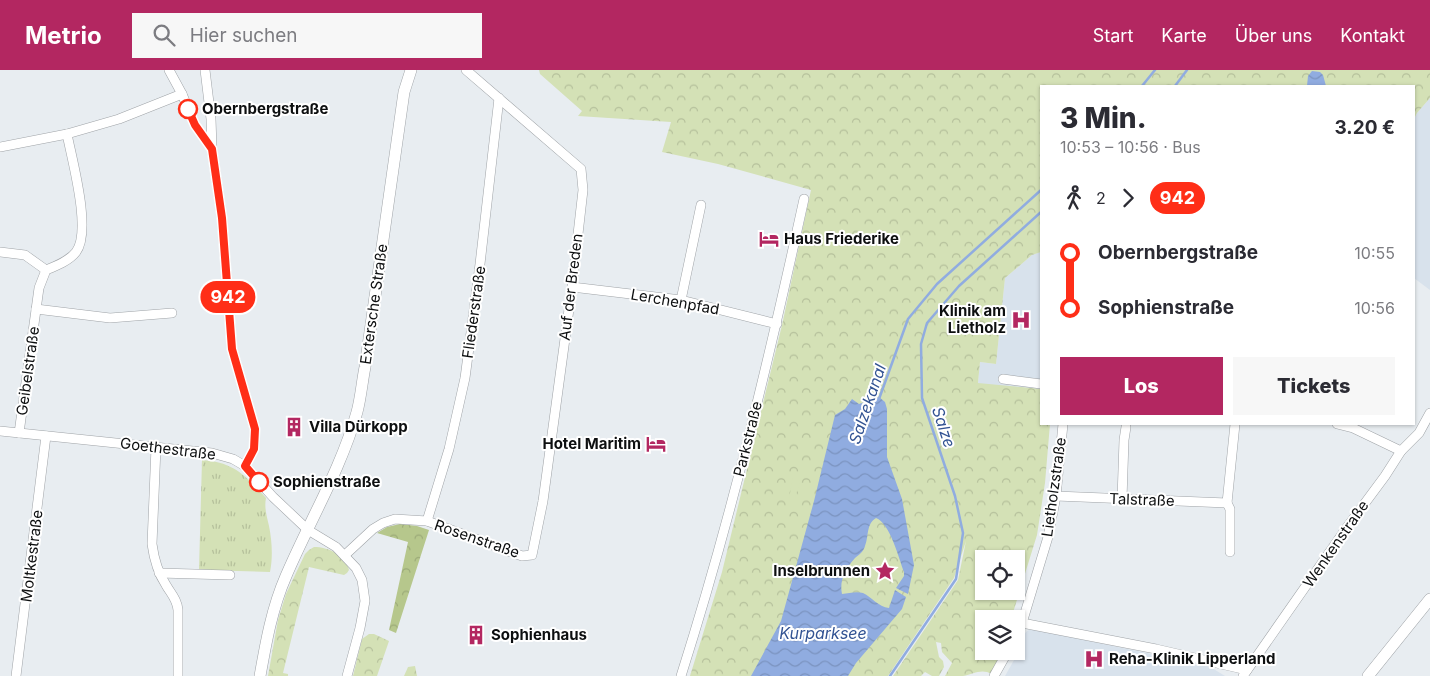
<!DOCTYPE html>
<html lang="de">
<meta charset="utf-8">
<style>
:root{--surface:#fff;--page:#f7f7f7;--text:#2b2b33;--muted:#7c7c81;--accent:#b32761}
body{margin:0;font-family:Inter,sans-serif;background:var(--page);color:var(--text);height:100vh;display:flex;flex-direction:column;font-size:19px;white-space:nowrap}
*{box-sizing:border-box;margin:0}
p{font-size:16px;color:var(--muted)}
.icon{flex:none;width:28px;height:28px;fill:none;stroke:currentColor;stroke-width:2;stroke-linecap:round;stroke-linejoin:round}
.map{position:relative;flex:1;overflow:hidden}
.panel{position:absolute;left:1040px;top:15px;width:375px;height:340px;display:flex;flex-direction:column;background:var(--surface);border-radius:0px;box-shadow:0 1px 4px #0004}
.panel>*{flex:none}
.badge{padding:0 10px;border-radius:16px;font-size:18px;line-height:32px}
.fabs{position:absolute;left:975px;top:480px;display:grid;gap:10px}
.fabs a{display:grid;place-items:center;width:50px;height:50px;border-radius:0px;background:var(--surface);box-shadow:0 1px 4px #0004;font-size:25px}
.map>.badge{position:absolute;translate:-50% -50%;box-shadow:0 0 0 2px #fff}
.legs{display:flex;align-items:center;gap:8px;height:55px;padding:0 20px;font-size:16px}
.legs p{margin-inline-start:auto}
.summary{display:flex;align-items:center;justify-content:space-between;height:85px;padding:0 20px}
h1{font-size:28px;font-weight:800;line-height:38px}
.primary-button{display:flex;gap:10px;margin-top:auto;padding:10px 20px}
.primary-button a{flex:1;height:58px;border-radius:0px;background:var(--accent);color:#fff;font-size:20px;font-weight:800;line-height:58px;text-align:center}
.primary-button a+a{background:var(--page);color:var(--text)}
ul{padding:0 20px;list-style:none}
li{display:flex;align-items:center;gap:18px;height:55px;font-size:19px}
li i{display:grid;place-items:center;width:8px;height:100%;margin:0 6px;background:currentColor}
li i::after{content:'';width:12px;height:12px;margin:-6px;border:4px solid;border-radius:50%;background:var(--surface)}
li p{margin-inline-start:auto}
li:first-child i{background:linear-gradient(#0000 50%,currentColor 0)}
li:last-child i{background:linear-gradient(currentColor 50%,#0000 0)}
header{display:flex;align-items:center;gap:30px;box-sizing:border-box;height:70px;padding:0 25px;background:var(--accent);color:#fff}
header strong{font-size:24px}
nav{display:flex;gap:28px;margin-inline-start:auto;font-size:18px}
.search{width:350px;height:45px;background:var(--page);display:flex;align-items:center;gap:12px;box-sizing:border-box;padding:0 18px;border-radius:0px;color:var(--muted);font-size:19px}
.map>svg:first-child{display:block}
</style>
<header>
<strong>Metrio</strong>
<div class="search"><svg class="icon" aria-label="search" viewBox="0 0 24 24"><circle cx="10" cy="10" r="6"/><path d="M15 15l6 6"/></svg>Hier suchen</div>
<nav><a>Start</a><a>Karte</a><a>Über uns</a><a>Kontakt</a></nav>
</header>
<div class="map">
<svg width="1430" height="606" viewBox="0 0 1430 606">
<defs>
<pattern id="grass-tufts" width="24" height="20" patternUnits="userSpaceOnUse" patternTransform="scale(1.25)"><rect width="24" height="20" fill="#d4e1b6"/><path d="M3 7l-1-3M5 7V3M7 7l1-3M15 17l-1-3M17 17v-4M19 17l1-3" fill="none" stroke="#b5c09b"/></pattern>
<pattern id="forest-crowns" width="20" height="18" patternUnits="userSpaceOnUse" patternTransform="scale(1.25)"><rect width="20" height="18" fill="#b6c78c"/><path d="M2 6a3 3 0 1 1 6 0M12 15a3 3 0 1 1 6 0" fill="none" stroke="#9baa78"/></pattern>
<pattern id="park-crowns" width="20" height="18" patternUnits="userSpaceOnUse" patternTransform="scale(1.25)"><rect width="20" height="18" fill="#d4e1b6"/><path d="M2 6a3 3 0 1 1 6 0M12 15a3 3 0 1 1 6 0" fill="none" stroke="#b5c09b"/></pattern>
<pattern id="water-waves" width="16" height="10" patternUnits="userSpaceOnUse" patternTransform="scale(1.25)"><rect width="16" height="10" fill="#90ace0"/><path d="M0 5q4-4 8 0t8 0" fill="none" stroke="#7b93bf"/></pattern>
</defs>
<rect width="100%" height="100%" fill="#e8edf1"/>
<!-- built -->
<g fill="#d8e2ec">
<path d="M 1430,28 L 1430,220 L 1414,208 L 1414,49 L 1417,43 Z"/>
<path d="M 1041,182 L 1041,319 L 978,314 L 980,292 L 996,294 L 1005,208 L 1032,185 Z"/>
<path d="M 1032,559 L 1204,595 L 1212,598 L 1225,606 L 1005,606 L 1018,583 L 1022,567 L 1027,561 Z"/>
</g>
<!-- grass -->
<path fill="url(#grass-tufts)" d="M 202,390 C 234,392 246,406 266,428 C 264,438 267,447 269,456 C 272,471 273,487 270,502 L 199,500 Z"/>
<!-- forest -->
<path fill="url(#forest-crowns)" d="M 400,454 L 417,456 L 429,460 L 396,563 L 389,560 L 408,472 L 377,463 L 387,457 Z"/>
<!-- park -->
<g fill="url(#park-crowns)" fill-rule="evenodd">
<path d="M 539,0 L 1430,0 L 1430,28 L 1417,43 L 1414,49 L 1414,16 L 1041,16 L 1041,182 L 1032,185 L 1005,208 L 996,294 L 980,292 L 978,313 L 1041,319 L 1041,354 L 1050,354 L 1045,413 L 1037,465 L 1011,549 L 984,549 L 984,581 L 1006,581 L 992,604 C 981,598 974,604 963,606 C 957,606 951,606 945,606 L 952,593 L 942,582 L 941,573 L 936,572 L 939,587 L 943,591 L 944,597 L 939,606 L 932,606 L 925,602 L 921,606 L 893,606 L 958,510 L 966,471 L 954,508 L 888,606 L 690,606 L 722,502 L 782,255 L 811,120 L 718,94 L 662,82 L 671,52 L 578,46 L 582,41 L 540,4 ZM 984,489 L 1016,489 L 1016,521 L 984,521 Z"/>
<path d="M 314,477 C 328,477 346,485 349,500 L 347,503 L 344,505 L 309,497 L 283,603 L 288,604 L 288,606 L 268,606 L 278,550 L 286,524 L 305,484 L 309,480 Z"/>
<path d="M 369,564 L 374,564 L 389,571 L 377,606 L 353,606 L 362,569 Z"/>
<path d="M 415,596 L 417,606 L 404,606 L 408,597 Z"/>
</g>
<!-- pitch -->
<path fill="#d4e1b6" d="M 793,408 L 800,410 L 795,429 L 789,428 Z"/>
<!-- water -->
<g fill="url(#water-waves)">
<path d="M 1312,1 L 1320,2 L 1323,5 L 1326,16 L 1307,16 L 1308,6 Z"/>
<path d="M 879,327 L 885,332 L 887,339 L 887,387 L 902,429 L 914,495 L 908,524 L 896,518 L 904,506 L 904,502 C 899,489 890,453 876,448 C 866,454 869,466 865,476 C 864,481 859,485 855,488 C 846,498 839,510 842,524 C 849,523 857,521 863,523 C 872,527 878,537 889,538 L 895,520 L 906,527 L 902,539 L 856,593 L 848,606 L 751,606 L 781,551 L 814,431 L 835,345 L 845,339 L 852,329 L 859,334 Z"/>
</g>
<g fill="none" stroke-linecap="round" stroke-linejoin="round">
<!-- stream -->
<g stroke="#90ace0" stroke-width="2.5">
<path d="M 1142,16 L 1155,0"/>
<path d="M 1175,16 L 1187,0"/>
<path d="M 879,329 L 908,249 L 937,214 L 1041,120"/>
<path d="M 890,606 L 956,509 L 963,463 L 955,426 L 922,328 L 921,274 L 927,253 L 959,216 L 1041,142"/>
</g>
<defs>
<g id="minor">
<path d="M 169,0 L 182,24 L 195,55 L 212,79 L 222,148 L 232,279 L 255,359 L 254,379 L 245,396"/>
<path d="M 205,0 L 211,49 L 212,78"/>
<path d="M 0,77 L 67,64 L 119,49 L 182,24"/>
<path d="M 0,182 L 25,185 L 46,200"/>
<path d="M 572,217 L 681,230 L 777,254"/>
<path d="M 681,230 L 701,135"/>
<path d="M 36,239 L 110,248 L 172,243"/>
<path d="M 1003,309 L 1041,314"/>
<path d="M 1337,354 L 1353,358 L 1401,381"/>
<path d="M 0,361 L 212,383 L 233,389 L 245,396 L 273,427 L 308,460 L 336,477 L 356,498 L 362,510 L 365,531 L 360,558 L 347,606"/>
<path d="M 19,363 L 39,218 L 46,200 C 56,196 69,191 76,182 C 92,161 72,90 67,64"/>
<path d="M 156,377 L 152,474 C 154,489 158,503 166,515 C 171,524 177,529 178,540 L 178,606"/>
<path d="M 1056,426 L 1227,433 L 1235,354"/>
<path d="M 1122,429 L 1124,370 L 1126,357"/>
<path d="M 1227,433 L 1230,439 L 1230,482"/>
<path d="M 427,451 L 449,379 L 465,308 L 480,194 L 499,28"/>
<path d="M 345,485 L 373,459 L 383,453 L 395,449 L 427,451 L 522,486 L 532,485 L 543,431 L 572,217 L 583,120 L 581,99 L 466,0"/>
<path d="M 159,503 L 230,505"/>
<path d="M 1022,553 L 1156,579 L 1247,600"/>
<path d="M 1016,566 L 1022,553 L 1048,467 L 1056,426 L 1063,354"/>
<path d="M 16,606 L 46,366"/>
<path d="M 681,606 C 731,449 769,289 804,129"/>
<path d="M 994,606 L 1008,581"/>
<path d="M 1243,606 L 1345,460 L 1385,406 L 1401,381 L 1419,363 L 1430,343"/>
</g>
<g id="major">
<path d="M 260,606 C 266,572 272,538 286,506 C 309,452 341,399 357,342 C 361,327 362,312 365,297 L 404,22 L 411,0"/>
<path d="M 1368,606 L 1430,529"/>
</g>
</defs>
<!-- minor casing -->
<use href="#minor" stroke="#9fa3a7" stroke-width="10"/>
<!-- major casing -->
<use href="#major" stroke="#9fa3a7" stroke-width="12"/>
<!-- minor -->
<use href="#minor" stroke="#fff" stroke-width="9"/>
<!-- major -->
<use href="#major" stroke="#fff" stroke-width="11"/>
</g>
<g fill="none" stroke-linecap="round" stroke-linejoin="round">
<defs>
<path id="line-1" d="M 188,39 L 195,55 L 212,79 L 222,148 L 232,279 L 255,359 L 254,379 L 245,396 L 259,412"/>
</defs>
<!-- line-1 casing -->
<use href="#line-1" stroke="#fff" stroke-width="11"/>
<!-- line-1 -->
<use href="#line-1" stroke="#ff2e17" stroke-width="8"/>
</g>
<!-- icons -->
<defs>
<symbol id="hotel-bare" viewBox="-9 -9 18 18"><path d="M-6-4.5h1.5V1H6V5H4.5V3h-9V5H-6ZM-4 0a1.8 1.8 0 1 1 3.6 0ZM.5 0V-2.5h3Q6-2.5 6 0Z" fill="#b32761" stroke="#fff" stroke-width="2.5" paint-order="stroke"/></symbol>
<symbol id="hospital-bare" viewBox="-9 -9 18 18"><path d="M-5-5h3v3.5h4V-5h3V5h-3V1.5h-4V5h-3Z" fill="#b32761" stroke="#fff" stroke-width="2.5" paint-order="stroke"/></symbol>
<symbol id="building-bare" viewBox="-9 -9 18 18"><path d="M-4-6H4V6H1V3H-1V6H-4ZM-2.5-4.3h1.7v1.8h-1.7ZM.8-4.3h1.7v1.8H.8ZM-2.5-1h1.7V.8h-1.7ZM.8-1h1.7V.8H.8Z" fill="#b32761" stroke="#fff" stroke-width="2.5" paint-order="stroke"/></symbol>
<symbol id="sight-bare" viewBox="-9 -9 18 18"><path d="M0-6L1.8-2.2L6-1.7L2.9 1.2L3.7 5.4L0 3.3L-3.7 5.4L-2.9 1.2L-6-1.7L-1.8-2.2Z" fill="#b32761" stroke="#fff" stroke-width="2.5" paint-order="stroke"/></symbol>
</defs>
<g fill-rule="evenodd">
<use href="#hotel-bare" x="755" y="155" width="28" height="28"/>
<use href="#hospital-bare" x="1007" y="236" width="28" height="28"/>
<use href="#building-bare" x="280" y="343" width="28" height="28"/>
<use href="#hotel-bare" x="642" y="360" width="28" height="28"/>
<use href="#sight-bare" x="871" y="487" width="28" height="28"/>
<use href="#building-bare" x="462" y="551" width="28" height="28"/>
<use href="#hospital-bare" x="1080" y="575" width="28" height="28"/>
</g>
<!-- markers -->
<g fill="#fff" stroke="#ff2e17" stroke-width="2.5">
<circle cx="188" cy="39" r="9"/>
<circle cx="259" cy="412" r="9"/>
</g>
<g text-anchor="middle" stroke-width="4" stroke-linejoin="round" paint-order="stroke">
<!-- stop labels -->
<g font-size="15" font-weight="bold" fill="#0d0f10" stroke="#fff" text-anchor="start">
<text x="202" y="44">Obernbergstraße</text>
<text x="273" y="417">Sophienstraße</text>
</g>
<!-- poi labels -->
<g font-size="15" font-weight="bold" fill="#0d0f10" stroke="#fff" text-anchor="start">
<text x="784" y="174">Haus Friederike</text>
<text x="1006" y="246" text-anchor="end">Klinik am<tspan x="1006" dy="17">Lietholz</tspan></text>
<text x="309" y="362">Villa Dürkopp</text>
<text x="641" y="379" text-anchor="end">Hotel Maritim</text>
<text x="870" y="506" text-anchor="end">Inselbrunnen</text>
<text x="491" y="570">Sophienhaus</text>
<text x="1109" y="594">Reha-Klinik Lipperland</text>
</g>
<!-- street labels -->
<g font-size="15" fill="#0d0f10" stroke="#fff">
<text transform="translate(571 217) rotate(-83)" y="5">Auf der Breden</text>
<text transform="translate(675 232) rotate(10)" y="5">Lerchenpfad</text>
<text transform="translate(374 234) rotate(-82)" y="5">Extersche Straße</text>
<text transform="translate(474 242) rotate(-82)" y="5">Fliederstraße</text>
<text transform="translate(28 301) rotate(-82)" y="5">Geibelstraße</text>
<text transform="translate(748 369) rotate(-76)" y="5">Parkstraße</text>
<text transform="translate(168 379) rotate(7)" y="5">Goethestraße</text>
<text transform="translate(1054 417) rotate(-82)" y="5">Lietholzstraße</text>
<text transform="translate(1142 430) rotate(2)" y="5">Talstraße</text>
<text transform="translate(477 469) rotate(19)" y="5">Rosenstraße</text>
<text transform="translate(1336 474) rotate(-55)" y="5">Wenkenstraße</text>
<text transform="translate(32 486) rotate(-83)" y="5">Moltkestraße</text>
</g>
<!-- water labels -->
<g font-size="16" font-style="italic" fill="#325393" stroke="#fff">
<text transform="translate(867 334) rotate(-71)" y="6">Salzekanal</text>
<text transform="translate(944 357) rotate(72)" y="6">Salze</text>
<text x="823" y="569">Kurparksee</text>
</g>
</g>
</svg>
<div class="fabs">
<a><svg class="icon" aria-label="locate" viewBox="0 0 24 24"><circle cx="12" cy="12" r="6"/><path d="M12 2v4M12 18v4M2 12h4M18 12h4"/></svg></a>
<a><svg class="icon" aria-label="layers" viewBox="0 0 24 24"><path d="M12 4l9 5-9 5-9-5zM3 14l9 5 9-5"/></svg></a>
</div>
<b class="badge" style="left:228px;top:227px;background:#ff2e17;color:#fff">942</b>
<section class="panel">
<div class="summary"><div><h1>3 Min.</h1><p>10:53 – 10:56 · Bus</p></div><b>3.20 €</b></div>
<div class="legs"><svg class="icon" aria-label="walk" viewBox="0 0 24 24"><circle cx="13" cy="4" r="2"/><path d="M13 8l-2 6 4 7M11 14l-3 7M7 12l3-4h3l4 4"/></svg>2<svg class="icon" aria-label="forward" viewBox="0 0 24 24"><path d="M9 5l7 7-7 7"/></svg><b class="badge" style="background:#ff2e17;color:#fff">942</b></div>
<ul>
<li><i style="color:#ff2e17"></i><b>Obernbergstraße</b><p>10:55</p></li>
<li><i style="color:#ff2e17"></i><b>Sophienstraße</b><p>10:56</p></li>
</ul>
<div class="primary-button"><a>Los</a><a>Tickets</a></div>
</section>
</div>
